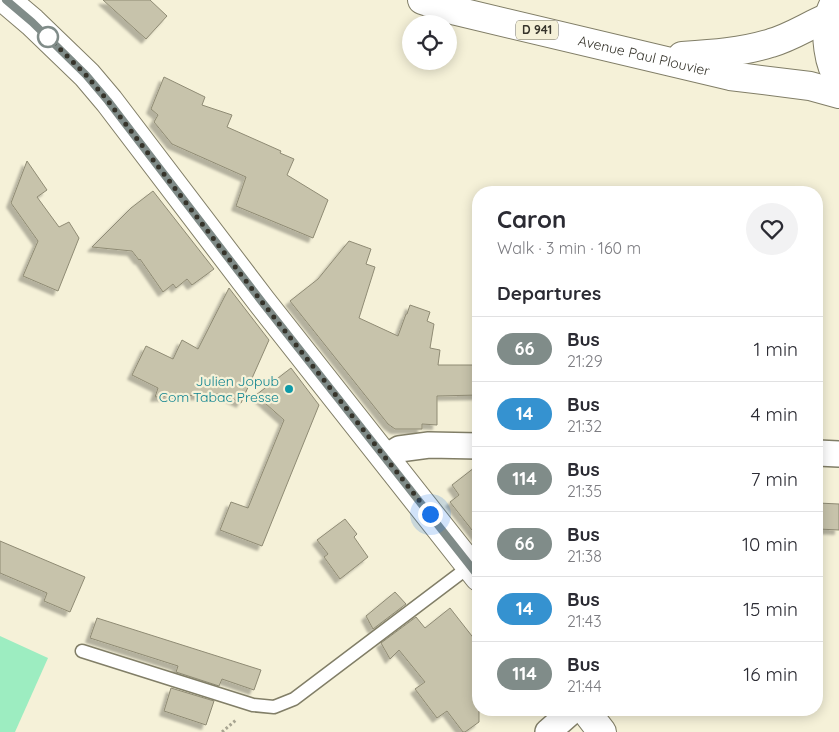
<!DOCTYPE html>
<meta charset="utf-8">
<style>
:root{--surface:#fff;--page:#f2f2f3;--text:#2b2b33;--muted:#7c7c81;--line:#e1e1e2}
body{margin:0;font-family:Quicksand,sans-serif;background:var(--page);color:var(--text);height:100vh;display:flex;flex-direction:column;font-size:19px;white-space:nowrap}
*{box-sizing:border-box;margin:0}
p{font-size:16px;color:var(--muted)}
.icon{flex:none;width:28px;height:28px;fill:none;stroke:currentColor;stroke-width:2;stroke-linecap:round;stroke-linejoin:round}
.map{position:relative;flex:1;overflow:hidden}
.drawer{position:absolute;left:472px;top:186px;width:351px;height:530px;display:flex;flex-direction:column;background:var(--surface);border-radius:20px;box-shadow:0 2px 12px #0003}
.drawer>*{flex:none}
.badge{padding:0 10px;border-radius:16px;font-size:18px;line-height:32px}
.controls{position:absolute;left:402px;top:15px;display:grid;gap:10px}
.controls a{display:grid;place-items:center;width:55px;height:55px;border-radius:50%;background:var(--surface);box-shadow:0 2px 12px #0003;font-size:25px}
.you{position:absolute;width:25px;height:25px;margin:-12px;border:4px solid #fff;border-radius:50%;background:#1a73e8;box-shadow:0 0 0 8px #1a73e833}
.map>.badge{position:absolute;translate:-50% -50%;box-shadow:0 0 0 2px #fff}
h2{padding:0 25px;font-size:19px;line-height:45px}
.round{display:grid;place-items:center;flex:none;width:52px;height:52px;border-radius:26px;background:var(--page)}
.headline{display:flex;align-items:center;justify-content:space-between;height:85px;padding:0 25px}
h1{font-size:24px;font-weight:700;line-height:38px}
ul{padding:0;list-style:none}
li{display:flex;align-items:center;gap:15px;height:65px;padding:0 25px;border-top:1px solid var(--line)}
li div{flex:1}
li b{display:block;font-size:19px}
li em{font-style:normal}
li .badge{min-width:55px;font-weight:700;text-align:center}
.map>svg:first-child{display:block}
</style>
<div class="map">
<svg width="839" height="732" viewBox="0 0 839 732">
<defs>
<filter id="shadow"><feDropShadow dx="-4.5" dy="4.5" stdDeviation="1" flood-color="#0004"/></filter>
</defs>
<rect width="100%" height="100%" fill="#f5f1d8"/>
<!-- green -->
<path fill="#9dedc1" d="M 0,636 L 48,658 L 15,732 L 0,732 Z"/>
<!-- building -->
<g fill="#c7c3ab" stroke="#8f8b74" filter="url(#shadow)">
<path d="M 103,0 L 150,0 L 167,16 L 146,39 Z"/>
<path d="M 164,77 L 205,97 L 202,105 L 232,115 L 227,127 L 281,151 L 280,153 L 294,159 L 287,175 L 328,200 L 313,238 L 236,206 L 246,177 L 172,144 L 154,122 L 158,115 L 151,109 Z"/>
<path d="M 27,161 L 47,190 L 37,197 L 59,227 L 69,222 L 79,238 L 58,291 L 23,276 L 38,241 L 11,203 Z"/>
<path d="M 153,191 L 214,269 L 192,285 L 187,279 L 176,288 L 173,284 L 163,292 L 140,259 L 139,260 L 132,251 L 92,247 L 131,208 Z"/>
<path d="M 349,241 L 371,249 L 366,264 L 375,267 L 359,318 L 398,336 L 406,314 L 407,314 L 410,305 L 430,312 L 427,321 L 434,324 L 430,348 L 440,350 L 438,365 L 479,365 L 479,395 L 437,396 L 437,425 L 422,424 L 422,429 L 395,429 L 388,424 L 290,301 L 318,279 Z"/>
<path d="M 229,288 L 269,340 L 241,403 L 223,394 L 155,397 L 158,388 L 132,375 L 146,346 L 173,359 L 182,340 L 198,349 Z"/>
<path d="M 291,368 L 319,405 L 262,546 L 220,530 L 231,502 L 248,508 L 284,420 L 256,395 Z"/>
<path d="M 479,464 L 479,539 L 450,502 L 459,495 L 452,485 Z"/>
<path d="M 818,503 L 839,504 L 839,530 L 818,529 Z"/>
<path d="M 345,519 L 357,534 L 354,537 L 368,557 L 340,579 L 324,557 L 328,554 L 317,540 Z"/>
<path d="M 0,541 L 85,577 L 70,612 L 44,601 L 47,593 L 0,573 Z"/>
<path d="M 395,592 L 406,604 L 373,629 L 366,616 Z"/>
<path d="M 450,608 L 479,645 L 479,722 L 465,732 L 463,732 L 447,711 L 437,718 L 415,689 L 425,682 L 399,650 L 390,659 L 381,643 L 416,617 L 425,628 Z"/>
<path d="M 97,618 L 261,670 L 254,690 L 222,679 L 219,686 L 176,672 L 178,666 L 90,638 Z"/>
<path d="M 171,688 L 214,701 L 206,725 L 164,711 Z"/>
</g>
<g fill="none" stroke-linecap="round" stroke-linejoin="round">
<defs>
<path id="lane" d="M 82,651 L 253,705 L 274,707 L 294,699 L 470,566"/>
<g id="street">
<path d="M 818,453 L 839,454"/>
<path d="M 385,458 L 399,449 L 429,445 L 479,446"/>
<path d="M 548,732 L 573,710"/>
</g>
<g id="secondary">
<path d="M 6,0 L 32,22 L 87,75 L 109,101 L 262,302 L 479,577"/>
<path d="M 585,710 L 602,732"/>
</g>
<g id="primary">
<path id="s1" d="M 422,0 L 456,11 L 730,76 L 810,86 L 839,94"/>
<path d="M 835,1 C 833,6 830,11 829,17 C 825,34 828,65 839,79"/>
<path d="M 682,56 C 712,54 742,52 771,43 C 792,37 809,25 829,17"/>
</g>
</defs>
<!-- lane casing -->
<use href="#lane" stroke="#817e67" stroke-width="15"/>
<!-- street casing -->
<use href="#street" stroke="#817e67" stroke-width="28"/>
<!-- secondary casing -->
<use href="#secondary" stroke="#817e67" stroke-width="30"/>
<!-- primary casing -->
<use href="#primary" stroke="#817e67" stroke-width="30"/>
<!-- path -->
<path stroke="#a7a491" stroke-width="3" stroke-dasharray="2.5 2.5" stroke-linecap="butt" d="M 222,732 L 236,720"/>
<!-- lane -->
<use href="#lane" stroke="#fff" stroke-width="12"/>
<!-- street -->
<use href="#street" stroke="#fff" stroke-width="25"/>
<!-- secondary -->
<use href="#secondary" stroke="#fff" stroke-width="28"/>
<!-- primary -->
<use href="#primary" stroke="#fff" stroke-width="28"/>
</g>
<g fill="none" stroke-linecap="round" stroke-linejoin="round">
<defs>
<path id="line" d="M 6,0 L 32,22 L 86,75 L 108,101 L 262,302 L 479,577"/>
</defs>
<!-- line casing -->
<use href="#line" stroke="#fff" stroke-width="11"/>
<!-- line -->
<use href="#line" stroke="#808c89" stroke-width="8"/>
<!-- walk -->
<path stroke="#36342b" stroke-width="5" stroke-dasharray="0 9" d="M 48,37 L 86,75 L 108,101 L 262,302 L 430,514"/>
</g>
<!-- markers -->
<circle fill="#fff" stroke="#808c89" stroke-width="2.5" cx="48" cy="37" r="10"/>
<circle fill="#0f9aa8" stroke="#f5f1d8" stroke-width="2" cx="289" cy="389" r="5"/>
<g text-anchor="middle" stroke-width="4.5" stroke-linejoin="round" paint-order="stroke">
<!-- shield labels -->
<rect fill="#f5f1d8" stroke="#6f6d5f" stroke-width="1" x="516" y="20.5" width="42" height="19" rx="4"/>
<g font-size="12" font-weight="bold" fill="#36342b">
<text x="537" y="34">D 941</text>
</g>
<!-- street labels -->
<g font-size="14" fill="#36342b" stroke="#f5f1d8">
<text dy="5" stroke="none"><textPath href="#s1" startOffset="229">Avenue Paul Plouvier</textPath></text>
</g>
<!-- culture labels -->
<g font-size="14" fill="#0d838f" stroke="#f5f1d8" text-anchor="end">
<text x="279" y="386">Julien Jopub<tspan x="279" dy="16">Com Tabac Presse</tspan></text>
</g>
</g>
</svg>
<div class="controls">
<a><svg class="icon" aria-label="locate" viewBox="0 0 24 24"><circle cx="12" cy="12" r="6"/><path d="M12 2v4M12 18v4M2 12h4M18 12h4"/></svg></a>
</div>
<div class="you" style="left:430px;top:514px"></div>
<section class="drawer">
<div class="headline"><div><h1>Caron</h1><p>Walk · 3 min · 160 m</p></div><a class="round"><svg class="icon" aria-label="heart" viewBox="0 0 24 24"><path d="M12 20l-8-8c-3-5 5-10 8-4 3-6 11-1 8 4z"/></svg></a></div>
<h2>Departures</h2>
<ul>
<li><span class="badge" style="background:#808c89;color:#fff">66</span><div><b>Bus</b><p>21:29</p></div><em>1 min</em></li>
<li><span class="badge" style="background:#3592d0;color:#fff">14</span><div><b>Bus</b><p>21:32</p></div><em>4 min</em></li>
<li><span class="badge" style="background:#808c89;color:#fff">114</span><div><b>Bus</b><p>21:35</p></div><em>7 min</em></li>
<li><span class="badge" style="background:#808c89;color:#fff">66</span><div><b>Bus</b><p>21:38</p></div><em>10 min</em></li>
<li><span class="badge" style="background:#3592d0;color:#fff">14</span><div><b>Bus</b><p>21:43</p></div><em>15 min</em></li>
<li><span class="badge" style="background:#808c89;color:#fff">114</span><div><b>Bus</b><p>21:44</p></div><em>16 min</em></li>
</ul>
</section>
</div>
